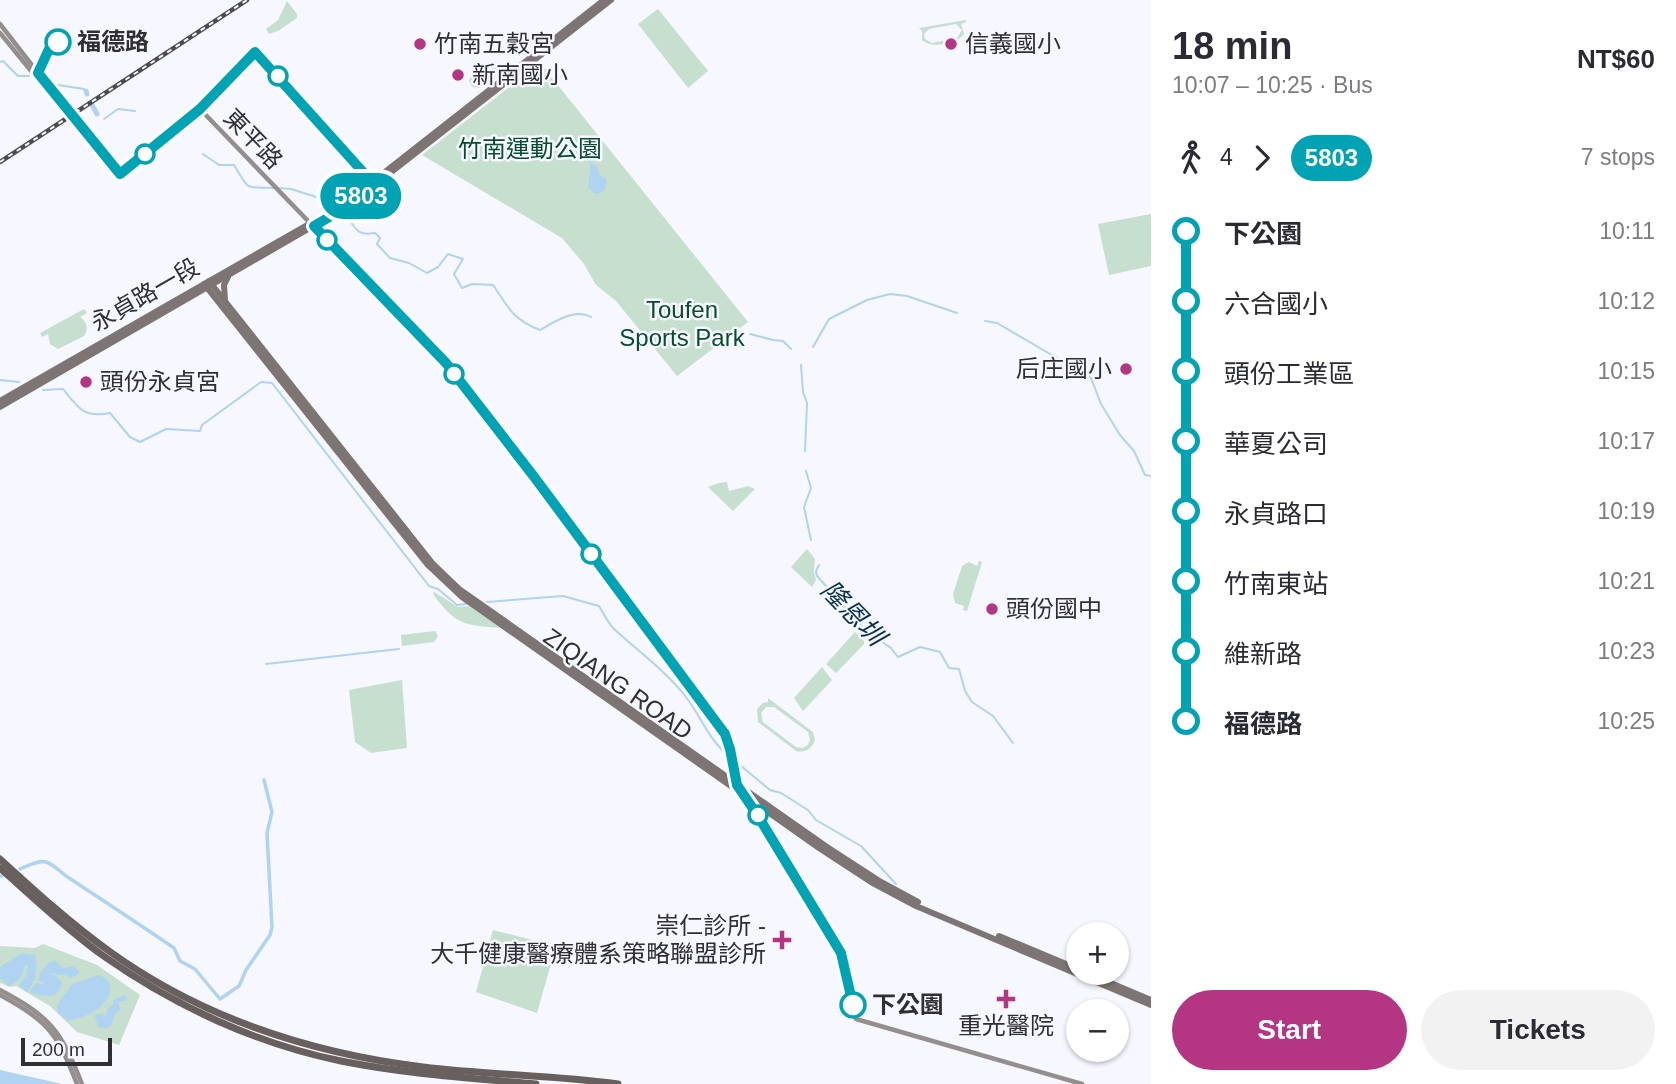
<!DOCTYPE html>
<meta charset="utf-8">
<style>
:root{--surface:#fff;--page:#f2f2f3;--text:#2b2b33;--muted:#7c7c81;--accent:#b43581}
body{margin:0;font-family:Arial,"Noto Sans TC",sans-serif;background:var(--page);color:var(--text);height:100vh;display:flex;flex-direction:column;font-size:26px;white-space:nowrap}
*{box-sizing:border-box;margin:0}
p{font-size:23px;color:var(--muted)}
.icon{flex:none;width:38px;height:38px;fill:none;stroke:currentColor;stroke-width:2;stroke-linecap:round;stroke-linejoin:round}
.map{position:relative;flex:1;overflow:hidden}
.side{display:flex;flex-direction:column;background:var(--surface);width:525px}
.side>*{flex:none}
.badge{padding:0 14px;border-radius:23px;font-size:24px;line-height:46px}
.tools{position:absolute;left:1066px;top:922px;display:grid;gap:14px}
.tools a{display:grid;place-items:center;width:63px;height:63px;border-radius:50%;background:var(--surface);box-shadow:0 2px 5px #0004;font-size:35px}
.scale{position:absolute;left:21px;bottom:18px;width:91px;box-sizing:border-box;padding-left:7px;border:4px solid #303033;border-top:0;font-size:19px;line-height:24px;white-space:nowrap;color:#303033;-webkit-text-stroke:5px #f6f7ff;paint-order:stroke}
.map>.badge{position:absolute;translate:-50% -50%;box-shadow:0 0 0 4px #fff}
.legs{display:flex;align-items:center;gap:10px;height:77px;padding:0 21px;font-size:23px}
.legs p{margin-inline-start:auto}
.summary{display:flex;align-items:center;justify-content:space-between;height:119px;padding:0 21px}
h1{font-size:38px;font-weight:600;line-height:52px}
.primary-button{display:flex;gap:14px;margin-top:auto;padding:14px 21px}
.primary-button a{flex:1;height:80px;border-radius:42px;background:var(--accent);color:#fff;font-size:28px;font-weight:600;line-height:80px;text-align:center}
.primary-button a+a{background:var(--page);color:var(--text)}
ul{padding:0 21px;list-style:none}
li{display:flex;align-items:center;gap:24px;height:70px;font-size:26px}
li i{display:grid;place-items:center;width:10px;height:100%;margin:0 9px;background:currentColor}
li i::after{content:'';width:18px;height:18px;margin:-9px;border:5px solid;border-radius:50%;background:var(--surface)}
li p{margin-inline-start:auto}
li:first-child i{background:linear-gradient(#0000 50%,currentColor 0)}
li:last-child i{background:linear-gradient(currentColor 50%,#0000 0)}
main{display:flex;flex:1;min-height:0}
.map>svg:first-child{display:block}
</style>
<main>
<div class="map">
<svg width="1151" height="1084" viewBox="0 0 1151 1084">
<rect width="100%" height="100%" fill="#f6f7ff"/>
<!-- green -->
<g fill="#c6dfce" fill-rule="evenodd">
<path d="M 287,1 L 297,14 L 297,18 L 278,31 L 269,34 L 266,29 L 278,20 Z"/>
<path d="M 658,9 L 708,71 L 688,88 L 638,24 Z"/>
<path d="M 966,20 L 966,22 L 961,24 L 964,34 C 957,44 931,49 922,40 L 922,31 L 919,28 ZM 956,24 L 962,30 L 957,38 L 932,43 L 925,39 L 924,34 L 929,29 Z"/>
<path d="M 488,62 L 498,65 L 499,73 L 480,88 L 472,87 L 469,81 L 472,74 Z"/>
<path d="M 540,63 L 748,322 L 677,376 L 616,301 L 596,285 L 584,264 L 562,238 L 422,155 Z"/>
<path d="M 1151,214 L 1151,266 L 1109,275 L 1098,224 Z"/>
<path d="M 84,309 L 87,313 L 80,317 C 87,322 89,329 84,336 L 58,349 L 50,344 L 48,334 L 42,337 L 40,333 Z"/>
<path d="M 727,482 L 729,491 L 748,486 L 755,489 L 733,511 L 708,487 L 719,483 Z"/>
<path d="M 807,549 L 815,559 L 814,571 L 816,580 L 812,587 L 791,567 Z"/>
<path d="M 979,561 L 982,562 L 967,611 L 963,610 L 964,606 L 955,603 L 953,594 L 962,566 L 969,562 L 977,566 Z"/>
<path d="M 434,592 L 458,607 L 469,606 L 501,628 C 463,625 456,625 433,594 Z"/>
<path d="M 435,631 L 438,636 L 434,642 L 402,646 L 401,635 Z"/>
<path d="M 855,632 L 864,641 L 864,644 L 836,673 L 826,664 Z"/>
<path d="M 822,667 L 832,680 L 803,711 L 794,698 Z"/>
<path d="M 402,680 L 407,748 L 371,753 L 355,742 L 349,690 Z"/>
<path d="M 768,698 L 813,732 L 815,740 C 812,749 805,753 796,751 L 758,722 L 757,709 L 763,703 L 768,702 ZM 766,707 L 774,707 L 808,732 L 810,740 L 807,746 L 802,748 L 796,747 L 763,722 L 761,713 Z"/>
<path d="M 493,930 L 556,946 L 537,1013 L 476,992 Z"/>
<path d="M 43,944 L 97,965 L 140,995 L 119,1045 L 77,1032 L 50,1006 L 16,986 L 10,987 L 0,983 L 0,946 L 35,948 Z"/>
</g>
<!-- water -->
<g fill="#b0d3f1">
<path d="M 581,146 L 588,148 L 590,162 L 597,166 L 599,174 L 607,180 L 605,189 L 598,194 L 594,193 L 588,187 L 591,165 L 587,158 L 583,159 L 579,156 L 578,150 Z"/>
<path d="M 22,953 L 35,955 C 39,967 35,983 27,992 L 19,985 L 26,976 L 28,965 L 25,965 C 22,976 20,982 8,986 L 0,978 L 0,967 Z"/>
<path d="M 55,961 L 63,968 L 74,966 L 80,973 L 71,978 L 64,974 L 61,975 L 52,973 L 47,974 L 55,975 L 62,982 C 60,1000 42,997 29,992 L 36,983 L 48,985 L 38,980 L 40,973 L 49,962 Z"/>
<path d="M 99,975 C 121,984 107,1005 91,1013 C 84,1017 76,1018 69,1021 L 58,1013 L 57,1005 L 72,984 Z"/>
<path d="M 124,995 L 127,997 L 126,1001 L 117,1002 L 121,1009 L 115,1014 L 111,1026 L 107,1028 L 98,1027 L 95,1016 L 100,1013 L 106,1016 L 108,1008 L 113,1005 L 113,1000 Z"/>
<path d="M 0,1070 L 62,1084 L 0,1084 Z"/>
</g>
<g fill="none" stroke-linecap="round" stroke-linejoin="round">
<!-- stream -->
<g stroke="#b0d3f1" stroke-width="2">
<path d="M 0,62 L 3,61 L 18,76 L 29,76"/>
<path d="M 58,85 L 84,89"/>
<path d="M 104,119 L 118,109 L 135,111"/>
<path d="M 203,154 L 219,165 L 234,165 C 250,192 245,187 274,188"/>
<path d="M 279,188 L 291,189 L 332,202"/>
<path d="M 348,217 C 356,230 358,236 375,233 L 380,238 L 377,244 L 390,258 L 409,263 L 427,273 L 438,267 L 448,254 L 463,259 L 454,274 L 462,288 L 472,284 L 493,285 C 509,308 511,318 540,330 C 554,322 575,308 591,317"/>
<path d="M 985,321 L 997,323 L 1069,365 L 1080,370 L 1091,378 L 1101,404 L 1120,435 L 1134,451 L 1145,475 L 1151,476"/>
<path d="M 750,334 L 773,340 L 783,341 L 791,349"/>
<path d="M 813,347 L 829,319 L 867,300 L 890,294 L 907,296 L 957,313"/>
<path d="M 801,365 L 803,392 L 807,403 L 805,451"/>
<path d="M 0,380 L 19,382"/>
<path d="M 43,390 L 63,389 C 79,409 84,418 110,413 L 130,437 L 140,442 L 166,429 L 200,431 L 202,425 L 261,382 L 272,383 L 429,586 L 438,589 L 457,605 L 466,604"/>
<path d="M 806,471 L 811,488 L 804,507 L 811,540"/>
<path d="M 819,565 L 816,571 L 817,576 L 865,630 L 891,648 L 898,657 L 920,647 L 940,652 L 949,668 L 959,669 L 965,691 L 972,702 L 993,716 L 1013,743"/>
<path d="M 487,602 L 563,596 L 599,606 C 603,613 608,623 614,629 C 638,651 666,671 686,697 C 702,718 709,741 731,758"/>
<path d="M 266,664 L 399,649"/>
<path d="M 735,761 L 770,790 L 781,793 L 808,810 L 816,820 L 861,846 L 896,884"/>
</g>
<!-- canal -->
<g stroke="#b0d3f1" stroke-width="3.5">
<path d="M 20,869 C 28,866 37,860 46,862 C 55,865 61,873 69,878 C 104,901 139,924 174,948 L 180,961 L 195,969 L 220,999 L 239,986 L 246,970 L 270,935 L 272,927 L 267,833 L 272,812 L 264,780"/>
<path d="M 0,876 L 2,876"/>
</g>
<!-- river -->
<g stroke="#b0d3f1" stroke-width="5">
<path d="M 86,91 L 87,94"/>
<path d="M 92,105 L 97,114"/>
</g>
<!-- secondary-tunnel -->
<g stroke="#cecfd6" stroke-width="4.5" stroke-dasharray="4.5 2" stroke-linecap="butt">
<path d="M 38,73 L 120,174"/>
<path d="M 36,77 L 118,176"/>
</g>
<!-- secondary -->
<g stroke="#948e8d" stroke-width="4.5">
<path d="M 0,24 L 38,73"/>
<path d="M 0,33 L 36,77"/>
<path d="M 118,176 L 200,109 L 446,364 L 535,478 L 725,734 L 730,749 L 737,784"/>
<path d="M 748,800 L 841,952 L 856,1019 L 1082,1084"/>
<path d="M 0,990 C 51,1017 61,1031 82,1084"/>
<path d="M 0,995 C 49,1022 57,1033 77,1084"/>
</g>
<!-- primary -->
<g stroke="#7c7574" stroke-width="6">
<path d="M 209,281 L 433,564 L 459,589 L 827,847 L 881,882 L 918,902"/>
<path d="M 204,284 L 427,564 L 462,597 L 819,848 L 871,882 L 916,906 L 1151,1005"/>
<path d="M 225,300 L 224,285 L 228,277"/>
<path d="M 0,401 L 344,204 L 604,0"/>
<path d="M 0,407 L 348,206 L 611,0"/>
<path d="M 999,936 L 1078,969"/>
<path d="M 1087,973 L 1151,1000"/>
</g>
<!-- motorway -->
<g stroke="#68605f" stroke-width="7">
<path d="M 0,859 C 35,891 70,923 109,951 C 202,1018 310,1053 423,1067 C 488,1075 554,1075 618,1084"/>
<path d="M 0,868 C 34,898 67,930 105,957 C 175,1006 257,1044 341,1061 C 406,1074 471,1078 536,1084"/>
</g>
<defs>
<path id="rail" d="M 0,162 L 247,0"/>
</defs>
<!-- rail casing -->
<use href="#rail" stroke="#4c4c4f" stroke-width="4.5"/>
<!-- rail -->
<use href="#rail" stroke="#f6f7ff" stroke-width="2" stroke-dasharray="5" stroke-linecap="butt"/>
</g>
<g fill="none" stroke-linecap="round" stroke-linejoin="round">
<defs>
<path id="line-1" d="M 58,42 L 49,49 L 38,73 L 120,174 L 200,109 L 255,52 L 372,182 L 374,187 L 348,206 L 314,226 L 446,363 L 535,478 L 725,734 L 730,749 L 737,785 L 758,816 L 841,953 L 853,1005"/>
</defs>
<!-- line-1 casing -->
<use href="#line-1" stroke="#fff" stroke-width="16"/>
<!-- line-1 -->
<use href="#line-1" stroke="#00a3b4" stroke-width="10"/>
</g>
<!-- markers -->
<g fill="#fff" stroke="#00a3b4" stroke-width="3.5">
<circle cx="58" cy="42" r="12"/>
<circle cx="278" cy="76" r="9"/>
<circle cx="145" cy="154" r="9"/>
<circle cx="327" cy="240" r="9"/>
<circle cx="454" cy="374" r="9"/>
<circle cx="591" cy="554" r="9"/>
<circle cx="758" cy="815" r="9"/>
<circle cx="853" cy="1005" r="12"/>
</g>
<g fill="#b43581" stroke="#f6f7ff" stroke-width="2.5">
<circle cx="420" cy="44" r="7"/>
<circle cx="951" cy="44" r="7"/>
<circle cx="458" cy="75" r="7"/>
<circle cx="1126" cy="369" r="7"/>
<circle cx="86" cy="382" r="7"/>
<circle cx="992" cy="609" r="7"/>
<path d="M778.5 929.5h7v7h7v7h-7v7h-7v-7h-7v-7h7z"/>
<path d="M1002.5 988.5h7v7h7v7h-7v7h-7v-7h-7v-7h7z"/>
</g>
<g text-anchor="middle" stroke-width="5" stroke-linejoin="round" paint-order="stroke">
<!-- stop labels -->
<g font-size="24" font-weight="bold" fill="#303033" stroke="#f6f7ff" text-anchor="start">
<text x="77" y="50">福德路</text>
<text x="872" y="1013">下公園</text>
</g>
<!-- poi labels -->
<g font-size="24" fill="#303033" stroke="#f6f7ff" text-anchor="start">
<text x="434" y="52">竹南五穀宮</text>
<text x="965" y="52">信義國小</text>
<text x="472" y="83">新南國小</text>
<text x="1112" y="377" text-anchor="end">后庄國小</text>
<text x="100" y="390">頭份永貞宮</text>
<text x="1006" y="617">頭份國中</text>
<text x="766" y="934" text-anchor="end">崇仁診所 -<tspan x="766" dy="28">大千健康醫療體系策略聯盟診所</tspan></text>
<text x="1006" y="1034" text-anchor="middle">重光醫院</text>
</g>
<!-- street labels -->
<g font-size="24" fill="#303033" stroke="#f6f7ff">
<text transform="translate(253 139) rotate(46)" y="8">東平路</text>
<text transform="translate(145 295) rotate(-30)" y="8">永貞路一段</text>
<text transform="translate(618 684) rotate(35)" y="8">ZIQIANG ROAD</text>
</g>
<!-- park labels -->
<g font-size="24" fill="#084d2c" stroke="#f6f7ff">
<text x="530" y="157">竹南運動公園</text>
<text x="682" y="318">Toufen<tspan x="682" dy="28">Sports Park</tspan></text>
</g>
<!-- water labels -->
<g font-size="26" font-style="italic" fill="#07324f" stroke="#f6f7ff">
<text transform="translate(853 613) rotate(46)" y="9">隆恩圳</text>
</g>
</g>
</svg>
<div class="tools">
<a>+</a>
<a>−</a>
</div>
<div class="scale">200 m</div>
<b class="badge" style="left:361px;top:196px;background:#00a3b4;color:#fff">5803</b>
</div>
<section class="side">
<div class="summary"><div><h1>18 min</h1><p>10:07 – 10:25 · Bus</p></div><b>NT$60</b></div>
<div class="legs"><svg class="icon" aria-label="walk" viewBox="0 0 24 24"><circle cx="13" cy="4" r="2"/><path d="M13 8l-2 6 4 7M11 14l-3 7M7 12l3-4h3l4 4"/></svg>4<svg class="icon" aria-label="forward" viewBox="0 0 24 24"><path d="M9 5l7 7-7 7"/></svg><b class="badge" style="background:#00a3b4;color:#fff">5803</b><p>7 stops</p></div>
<ul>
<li><i style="color:#00a3b4"></i><b>下公園</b><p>10:11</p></li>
<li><i style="color:#00a3b4"></i><span>六合國小</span><p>10:12</p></li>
<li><i style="color:#00a3b4"></i><span>頭份工業區</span><p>10:15</p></li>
<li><i style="color:#00a3b4"></i><span>華夏公司</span><p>10:17</p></li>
<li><i style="color:#00a3b4"></i><span>永貞路口</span><p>10:19</p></li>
<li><i style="color:#00a3b4"></i><span>竹南東站</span><p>10:21</p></li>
<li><i style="color:#00a3b4"></i><span>維新路</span><p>10:23</p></li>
<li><i style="color:#00a3b4"></i><b>福德路</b><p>10:25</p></li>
</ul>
<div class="primary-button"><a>Start</a><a>Tickets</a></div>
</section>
</main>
